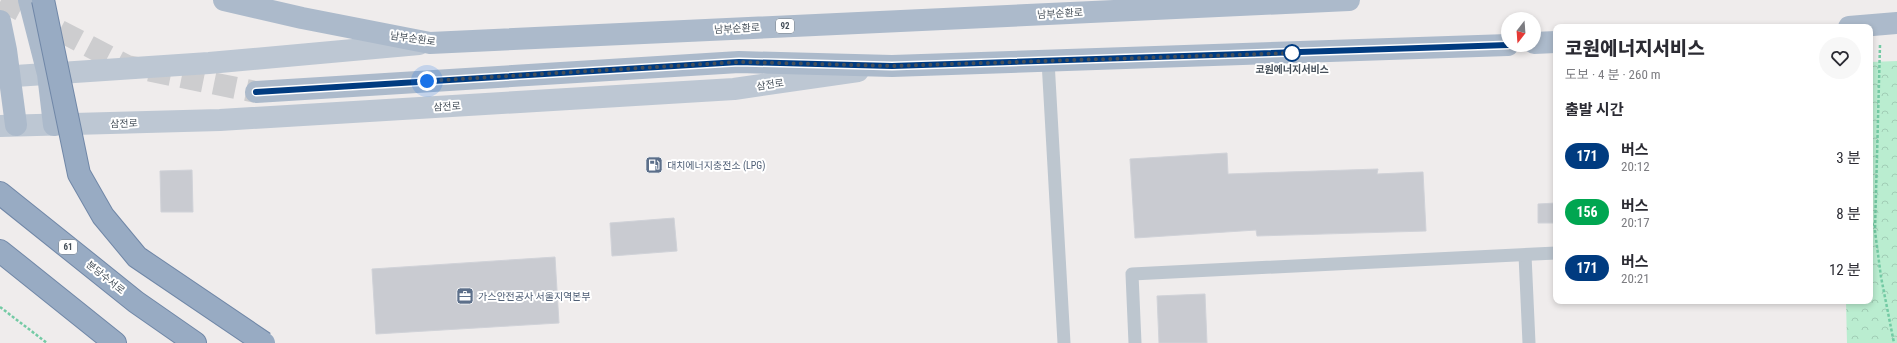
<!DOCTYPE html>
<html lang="ko">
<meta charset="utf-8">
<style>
:root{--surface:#fff;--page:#f7f7f7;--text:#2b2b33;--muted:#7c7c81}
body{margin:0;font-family:"Roboto Condensed","Noto Sans KR",sans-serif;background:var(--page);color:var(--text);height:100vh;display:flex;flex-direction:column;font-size:15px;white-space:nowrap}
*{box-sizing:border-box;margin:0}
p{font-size:13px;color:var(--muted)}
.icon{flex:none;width:22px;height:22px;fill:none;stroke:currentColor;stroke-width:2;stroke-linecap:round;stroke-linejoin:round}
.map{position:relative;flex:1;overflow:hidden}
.panel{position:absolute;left:1553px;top:24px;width:320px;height:280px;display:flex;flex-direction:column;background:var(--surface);border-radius:8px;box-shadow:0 2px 6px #0003}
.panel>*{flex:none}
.badge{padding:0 8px;border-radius:13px;font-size:14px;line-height:26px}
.needle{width:26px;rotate:197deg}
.controls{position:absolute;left:1501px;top:12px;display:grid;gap:8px}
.controls a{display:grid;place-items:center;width:40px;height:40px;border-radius:50%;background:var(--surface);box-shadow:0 2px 6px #0003;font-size:20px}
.you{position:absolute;width:20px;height:20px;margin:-10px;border:3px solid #fff;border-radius:50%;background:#1a73e8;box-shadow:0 0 0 6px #1a73e833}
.map>.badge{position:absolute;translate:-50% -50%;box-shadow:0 0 0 2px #fff}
h2{padding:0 12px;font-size:15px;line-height:36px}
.round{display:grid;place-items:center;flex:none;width:42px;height:42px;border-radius:21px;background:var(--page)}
.headline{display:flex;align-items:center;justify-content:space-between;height:68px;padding:0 12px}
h1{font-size:19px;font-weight:800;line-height:30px}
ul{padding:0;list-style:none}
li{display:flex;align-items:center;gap:12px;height:56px;padding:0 12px}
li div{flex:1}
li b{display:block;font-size:15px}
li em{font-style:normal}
li .badge{min-width:44px;font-weight:700;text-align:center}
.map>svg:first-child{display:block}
</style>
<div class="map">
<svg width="1897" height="343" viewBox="0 0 1897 343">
<defs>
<pattern id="forest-crowns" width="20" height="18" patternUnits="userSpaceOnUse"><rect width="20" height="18" fill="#baedd0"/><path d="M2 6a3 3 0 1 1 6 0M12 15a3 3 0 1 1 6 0" fill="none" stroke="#a1cdb5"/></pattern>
</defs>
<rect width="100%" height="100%" fill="#efecec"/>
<!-- forest -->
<path fill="url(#forest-crowns)" d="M 1897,61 L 1897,343 L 1847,343 L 1846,301 L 1870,301 L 1870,62 Z"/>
<!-- building -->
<g fill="#c9cbd1" stroke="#d0d2d8">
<path d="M 1227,153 L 1228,174 L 1378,169 L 1377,174 L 1423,172 L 1426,231 L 1257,236 L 1256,230 L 1135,238 L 1130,159 Z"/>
<path d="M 192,170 L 193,212 L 161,212 L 160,171 Z"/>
<path d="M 1556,203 L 1556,223 L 1538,223 L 1538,204 Z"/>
<path d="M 674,218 L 677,251 L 612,256 L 610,223 Z"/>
<path d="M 555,257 L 559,323 L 376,334 L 372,269 Z"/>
<path d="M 1205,294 L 1207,343 L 1159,343 L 1157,296 Z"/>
</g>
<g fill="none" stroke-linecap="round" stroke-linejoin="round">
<!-- primary-tunnel -->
<path stroke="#cdcdcf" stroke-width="22" stroke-dasharray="22 11" stroke-linecap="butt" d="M 1,0 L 127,66 L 256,92"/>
<defs>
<g id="trunk">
<path d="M 0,193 L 136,302 L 195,343"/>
<path d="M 0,251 L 115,343"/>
</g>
</defs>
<!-- trunk casing -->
<use href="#trunk" stroke="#7087a7" stroke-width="24"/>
<!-- path -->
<g stroke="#73caa4" stroke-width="2.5" stroke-dasharray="3 2" stroke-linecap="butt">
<path d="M 1880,45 L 1875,231 L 1881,277 L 1894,343"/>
<path d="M 1870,213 L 1873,226"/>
<path d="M 0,307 L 47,343"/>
</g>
<!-- service -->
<g stroke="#bdc6cf" stroke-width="13">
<path d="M 1048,61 L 1064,343"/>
<path d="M 1525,255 L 1529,343"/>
<path d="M 1135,343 L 1132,274 L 1556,253"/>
</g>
<!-- secondary -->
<g stroke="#bdc7d3" stroke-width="22">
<path d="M 0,77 L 209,63 L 419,44"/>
<path d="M 0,126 L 220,120 L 734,89 L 858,71"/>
</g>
<!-- primary -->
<g stroke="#acbacb" stroke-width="22">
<path d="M 29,0 L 48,74 L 54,125"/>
<path d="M 224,0 L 302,18 L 430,43 L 1349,0"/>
<path d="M 0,21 L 6,50 L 16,125"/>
<path d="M 1534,43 L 1556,42"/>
<path d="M 256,92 L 739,62 L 892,66 L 1508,45"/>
</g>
<!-- trunk -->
<use href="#trunk" stroke="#98abc3" stroke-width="22"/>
<defs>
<path id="trunk-bridge" d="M 43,0 L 79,174 L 103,216 L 137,257 L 264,343"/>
</defs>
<!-- trunk-bridge casing -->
<use href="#trunk-bridge" stroke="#7087a7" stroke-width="24" stroke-linecap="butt"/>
<!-- primary-bridge -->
<path stroke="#acbacb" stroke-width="22" d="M 1849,27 L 1897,23"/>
<!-- trunk-bridge -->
<use href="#trunk-bridge" stroke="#98abc3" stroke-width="22"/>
</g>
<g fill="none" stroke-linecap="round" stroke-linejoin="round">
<defs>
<path id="line" d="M 256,92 L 739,62 L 892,66 L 1508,45"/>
</defs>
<!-- line casing -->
<use href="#line" stroke="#fff" stroke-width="9"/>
<!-- line -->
<use href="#line" stroke="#003b80" stroke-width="6"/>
<!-- walk -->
<path stroke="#454f59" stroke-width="4" stroke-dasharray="0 7.2" d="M 427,81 L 739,62 L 892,66 L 1292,53"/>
</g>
<!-- icons -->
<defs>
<symbol id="fuel-square" viewBox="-11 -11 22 22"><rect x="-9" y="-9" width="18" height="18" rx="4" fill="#5c6f8a" stroke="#fff"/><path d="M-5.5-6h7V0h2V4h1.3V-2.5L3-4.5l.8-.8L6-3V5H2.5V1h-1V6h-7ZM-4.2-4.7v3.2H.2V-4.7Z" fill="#fff"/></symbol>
<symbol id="office-square" viewBox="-11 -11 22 22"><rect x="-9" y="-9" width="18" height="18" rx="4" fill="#5c6f8a" stroke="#fff"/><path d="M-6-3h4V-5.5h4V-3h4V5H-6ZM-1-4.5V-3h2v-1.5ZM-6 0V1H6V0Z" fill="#fff"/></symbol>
</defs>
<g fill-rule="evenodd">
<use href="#fuel-square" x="644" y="155" width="20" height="20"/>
<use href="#office-square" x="455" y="286" width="20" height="20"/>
</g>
<!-- markers -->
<circle fill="#fff" stroke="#003b80" stroke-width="2" cx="1292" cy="53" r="8"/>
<g text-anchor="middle" stroke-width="4" stroke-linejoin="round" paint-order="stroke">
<!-- shield labels -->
<g fill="#fff" stroke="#7d848b" stroke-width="1">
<rect x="776" y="19" width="18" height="14" rx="3"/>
<rect x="59" y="240" width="18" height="14" rx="3"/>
</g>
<g font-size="9" font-weight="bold" fill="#454f59">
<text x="785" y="29">92</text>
<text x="68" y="250">61</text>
</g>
<!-- street labels -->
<g font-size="10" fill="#454f59" stroke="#fff">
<text transform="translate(1060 13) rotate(-3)" y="4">남부순환로</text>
<text transform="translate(737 28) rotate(-3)" y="4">남부순환로</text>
<text transform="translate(413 38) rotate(8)" y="4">남부순환로</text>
<text transform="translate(770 84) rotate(-8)" y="4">삼전로</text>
<text transform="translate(447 106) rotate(-3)" y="4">삼전로</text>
<text transform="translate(124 123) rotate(-2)" y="4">삼전로</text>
<text transform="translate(106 277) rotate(39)" y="4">분당수서로</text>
</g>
<!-- stop labels -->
<g font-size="10" font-weight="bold" fill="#454f59" stroke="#fff">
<text x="1292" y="73">코원에너지서비스</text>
</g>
<!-- service labels -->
<g font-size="10" fill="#4e5e75" stroke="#fff" text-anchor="start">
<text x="667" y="169">대치에너지충전소 (LPG)</text>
<text x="478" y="300">가스안전공사 서울지역본부</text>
</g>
</g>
</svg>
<div class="controls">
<a><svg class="needle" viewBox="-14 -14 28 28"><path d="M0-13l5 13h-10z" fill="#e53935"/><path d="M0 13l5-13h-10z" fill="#7c7c81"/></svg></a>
</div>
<div class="you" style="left:427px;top:81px"></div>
<section class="panel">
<div class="headline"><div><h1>코원에너지서비스</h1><p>도보 · 4 분 · 260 m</p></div><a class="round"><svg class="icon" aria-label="heart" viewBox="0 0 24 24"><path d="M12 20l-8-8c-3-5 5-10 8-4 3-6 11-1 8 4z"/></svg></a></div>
<h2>출발 시간</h2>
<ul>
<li><span class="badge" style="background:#003b80;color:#fff">171</span><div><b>버스</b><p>20:12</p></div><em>3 분</em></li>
<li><span class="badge" style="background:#00a651;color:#fff">156</span><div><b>버스</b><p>20:17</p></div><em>8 분</em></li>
<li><span class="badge" style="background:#003b80;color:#fff">171</span><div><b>버스</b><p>20:21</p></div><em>12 분</em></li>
</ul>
</section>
</div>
